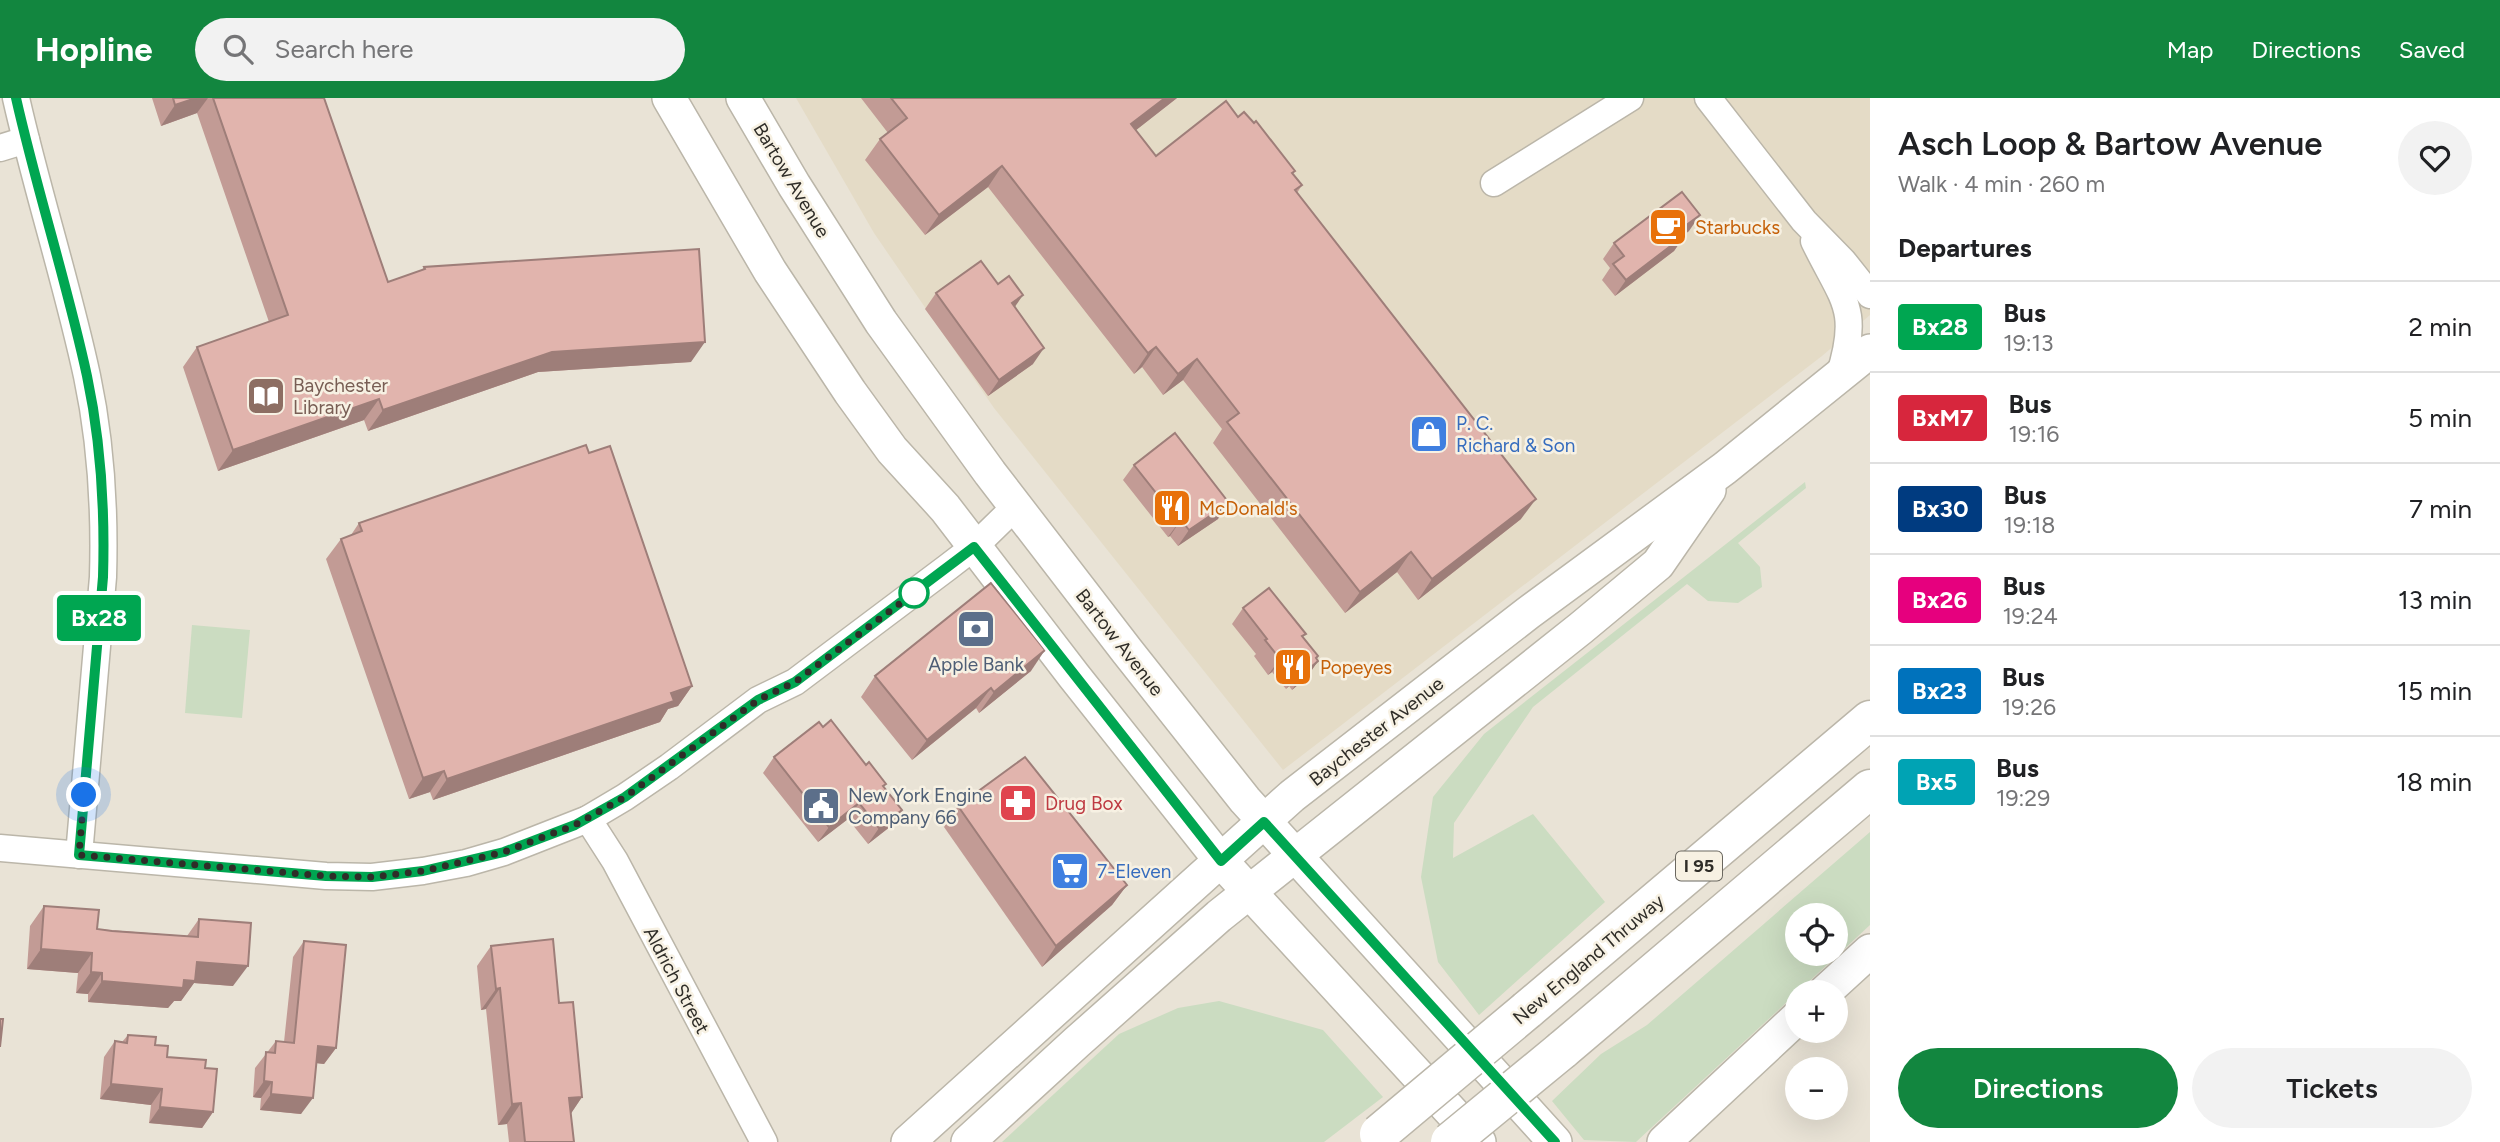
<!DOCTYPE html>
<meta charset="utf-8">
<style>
:root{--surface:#fff;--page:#f2f2f2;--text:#202124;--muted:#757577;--line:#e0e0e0;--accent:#12863f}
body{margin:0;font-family:Figtree,sans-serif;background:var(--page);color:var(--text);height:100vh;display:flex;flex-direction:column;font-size:26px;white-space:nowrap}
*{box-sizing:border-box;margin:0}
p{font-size:23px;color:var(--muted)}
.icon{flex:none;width:38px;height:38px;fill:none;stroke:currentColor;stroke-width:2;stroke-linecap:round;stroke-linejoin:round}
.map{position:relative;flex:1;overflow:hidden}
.panel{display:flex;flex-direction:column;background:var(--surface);width:630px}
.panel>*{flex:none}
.badge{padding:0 14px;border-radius:5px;font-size:24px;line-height:46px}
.buttons{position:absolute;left:1785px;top:805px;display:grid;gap:14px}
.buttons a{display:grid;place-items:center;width:63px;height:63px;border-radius:50%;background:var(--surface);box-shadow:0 7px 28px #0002;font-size:35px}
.you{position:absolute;width:35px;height:35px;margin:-18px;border:5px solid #fff;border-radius:50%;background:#1a73e8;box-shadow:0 0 0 10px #1a73e833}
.map>.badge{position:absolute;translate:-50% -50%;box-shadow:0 0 0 4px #fff}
h2{padding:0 28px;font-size:26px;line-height:63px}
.round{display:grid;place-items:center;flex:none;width:74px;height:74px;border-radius:37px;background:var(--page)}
.summary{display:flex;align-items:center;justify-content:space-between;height:119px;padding:0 28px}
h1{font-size:33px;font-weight:600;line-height:52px}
.cta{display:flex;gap:14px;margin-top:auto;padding:14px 28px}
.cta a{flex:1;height:80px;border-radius:42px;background:var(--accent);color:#fff;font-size:28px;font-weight:600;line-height:80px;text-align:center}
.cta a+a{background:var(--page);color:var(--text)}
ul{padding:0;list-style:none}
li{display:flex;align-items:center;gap:21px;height:91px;padding:0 28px;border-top:2px solid var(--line)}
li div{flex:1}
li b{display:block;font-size:26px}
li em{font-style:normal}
li .badge{min-width:77px;font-weight:700;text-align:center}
header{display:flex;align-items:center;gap:42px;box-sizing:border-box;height:98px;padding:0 35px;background:var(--accent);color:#fff}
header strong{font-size:33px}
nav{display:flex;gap:38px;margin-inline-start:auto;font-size:24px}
.search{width:490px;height:63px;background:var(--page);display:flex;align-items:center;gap:18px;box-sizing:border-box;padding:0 24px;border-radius:38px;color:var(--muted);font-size:26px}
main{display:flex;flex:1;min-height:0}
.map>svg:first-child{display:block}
</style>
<header>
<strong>Hopline</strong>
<div class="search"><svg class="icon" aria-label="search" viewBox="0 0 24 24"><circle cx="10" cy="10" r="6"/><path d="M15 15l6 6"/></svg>Search here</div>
<nav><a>Map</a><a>Directions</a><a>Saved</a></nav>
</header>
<main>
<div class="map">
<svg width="1870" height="1044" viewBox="0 0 1870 1044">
<rect width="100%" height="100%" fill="#e9e3d6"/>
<!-- built -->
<path fill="#e4dbc6" d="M 796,0 L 1870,0 L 1870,217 L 1822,258 L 1283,672 L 994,310 L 874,135 Z"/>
<!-- green -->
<g fill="#cbdcc1" fill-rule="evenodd">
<path d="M 1805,384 L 1806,390 L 1738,445 L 1760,469 L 1762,489 L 1738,505 L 1708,503 L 1687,486 L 1533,609 L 1454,725 L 1453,760 L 1533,716 L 1605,804 L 1479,917 L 1438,864 L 1421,779 L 1433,699 L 1484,636 Z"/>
<path d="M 192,527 L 250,532 L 242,620 L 185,615 Z"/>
<path d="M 1870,734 L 1870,827 L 1636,1044 L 1584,1042 L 1552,1003 L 1601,956 L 1647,927 ZM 1836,817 L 1836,856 L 1797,856 L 1797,817 Z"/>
<path d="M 1219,903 L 1323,932 L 1383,999 L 1324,1044 L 1002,1044 L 1119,936 L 1178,910 Z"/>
</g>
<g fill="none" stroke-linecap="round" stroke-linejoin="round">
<defs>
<g id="minor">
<path d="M 16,0 C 37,93 67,185 87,278 C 101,344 105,412 103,479 L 79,757"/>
<path d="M 1708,0 L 1804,123 L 1843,163 L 1870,197"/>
<path d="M 0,50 L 26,42"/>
<path d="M 1494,85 L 1630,0"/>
<path d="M 1814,143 C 1843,203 1861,210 1839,279"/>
<path d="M 588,721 L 615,763 L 764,1044"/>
<path d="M 0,750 L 326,778 L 372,779 L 423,773 L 466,765 L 504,754 L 588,721 L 625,699 L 669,669 L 758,602 L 795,584 L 948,469 L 974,449 L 1015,409"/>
</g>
<g id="major">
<path d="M 669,0 L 770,173 L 850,294 L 892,352 L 945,410 L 1074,578 L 1221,763 L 1479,1044"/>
<path d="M 743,0 L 794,87 L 881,224 L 990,375 L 1127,553 L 1245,702 L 1555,1044"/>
<path d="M 1825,894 L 1870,853"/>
<path d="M 908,1044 L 1292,698 L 1528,515 L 1725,370 L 1870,253"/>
<path d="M 968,1044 L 1077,944 L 1219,818 L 1581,530 L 1658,466 L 1709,392"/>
<path d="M 1664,1044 L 1797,920"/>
</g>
<g id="highway">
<path d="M 1527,912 L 1870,622"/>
<path d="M 1562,952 L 1870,691"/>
</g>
</defs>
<!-- minor casing -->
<use href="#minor" stroke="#bbb6a9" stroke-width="29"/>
<!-- major casing -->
<use href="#major" stroke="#bbb6a9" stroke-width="36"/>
<!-- highway casing -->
<use href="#highway" stroke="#bbb6a9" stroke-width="41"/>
<!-- minor -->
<use href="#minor" stroke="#fff" stroke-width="26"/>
<!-- major -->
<use href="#major" stroke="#fff" stroke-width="33"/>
<!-- highway -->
<use href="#highway" stroke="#fff" stroke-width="38"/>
<defs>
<g id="highway-bridge">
<path d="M 1379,1036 L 1527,912"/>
<path d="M 1450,1044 L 1562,952"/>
</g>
</defs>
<!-- highway-bridge casing -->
<use href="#highway-bridge" stroke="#bbb6a9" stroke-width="41" stroke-linecap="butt"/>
<!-- highway-bridge -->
<use href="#highway-bridge" stroke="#fff" stroke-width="38"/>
</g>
<!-- wall -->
<g fill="#c29b95">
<path d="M 152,0 L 324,0 L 388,184 L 422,172 L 424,169 L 691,264 L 538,274 L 368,333 L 364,322 L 218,373 L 183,269 L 197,249 L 269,224 L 197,15 L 161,28 Z"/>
<path d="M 861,0 L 1177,0 L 1136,32 L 1156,58 L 1238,19 L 1295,73 L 1293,76 L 1302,87 L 1297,95 L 1521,421 L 1418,502 L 1397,474 L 1345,515 L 1213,345 L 1222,331 L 1183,282 L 1163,297 L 1142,269 L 1134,276 L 988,89 L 925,137 L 865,62 L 880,41 L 888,35 Z"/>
<path d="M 1689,133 L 1685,136 L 1685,137 L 1674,153 L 1615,198 L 1602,182 L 1610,170 L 1603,161 L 1614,145 Z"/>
<path d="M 998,186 L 1023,197 L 1014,209 L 1033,266 L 988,298 L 925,211 L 936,195 Z"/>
<path d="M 589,355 L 692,588 L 678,608 L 668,611 L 660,624 L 433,702 L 430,694 L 409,701 L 326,461 L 341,441 L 351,437 L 359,425 Z"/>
<path d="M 1134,367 L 1218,421 L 1178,448 L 1170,438 L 1168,439 L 1123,382 Z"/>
<path d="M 1243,510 L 1303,539 L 1318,563 L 1307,579 L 1292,592 L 1289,588 L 1286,591 L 1272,574 L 1268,577 L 1254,558 L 1256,556 L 1232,526 Z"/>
<path d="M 1031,573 L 979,615 L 976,610 L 912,662 L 861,599 L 875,578 Z"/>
<path d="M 823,629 L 866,667 L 886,686 L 884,688 L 891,728 L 868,746 L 848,721 L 818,744 L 763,675 L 774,659 Z"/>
<path d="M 958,708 L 1127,787 L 1112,807 L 1042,869 L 944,729 Z"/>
<path d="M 44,808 L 97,831 L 187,838 L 199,821 L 233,888 L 194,885 L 181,903 L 174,903 L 168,910 L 88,904 L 88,896 L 76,895 L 78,875 L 27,871 L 30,828 Z"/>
<path d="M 304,843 L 336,950 L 324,966 L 316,965 L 301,1016 L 260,1012 L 261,1000 L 253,999 L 255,970 L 276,943 L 284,944 L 293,859 Z"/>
<path d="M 491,848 L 559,905 L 582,999 L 571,1015 L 574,1044 L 509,1044 L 507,1026 L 498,1027 L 486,911 L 481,912 L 477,868 Z"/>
<path d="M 128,937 L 155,947 L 167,959 L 205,970 L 213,1014 L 202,1030 L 149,1025 L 151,1007 L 100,1001 L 104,959 L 115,943 L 122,944 Z"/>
</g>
<!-- shaded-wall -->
<g fill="#9e7e79">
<path d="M 196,0 L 208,0 L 197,15 L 161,28 L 175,7 Z"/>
<path d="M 1165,0 L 1177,0 L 1117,47 L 1131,26 Z"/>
<path d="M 1002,68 L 988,89 L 925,137 L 939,117 Z"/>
<path d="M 1700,117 L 1689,133 L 1670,147 L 1681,131 Z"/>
<path d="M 1685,137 L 1674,153 L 1615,198 L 1626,182 Z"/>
<path d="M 1023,197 L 1012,213 L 1012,205 Z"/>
<path d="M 705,244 L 691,264 L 538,274 L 368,333 L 383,312 L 552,254 Z"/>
<path d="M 1156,249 L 1142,269 L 1134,276 L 1148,255 Z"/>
<path d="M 1044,250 L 1033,266 L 988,298 L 999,282 Z"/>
<path d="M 1197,261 L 1183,282 L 1163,297 L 1178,276 Z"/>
<path d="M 379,301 L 364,322 L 218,373 L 233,352 Z"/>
<path d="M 1536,401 L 1521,421 L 1418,502 L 1432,481 Z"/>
<path d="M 1229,405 L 1218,421 L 1178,448 L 1189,432 Z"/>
<path d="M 1181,422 L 1170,438 L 1168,439 L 1179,424 Z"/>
<path d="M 1411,454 L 1397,474 L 1345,515 L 1360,494 Z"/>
<path d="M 1045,552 L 1031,573 L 979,615 L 994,594 Z"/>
<path d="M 1283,558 L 1272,574 L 1268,577 L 1280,561 Z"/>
<path d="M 1318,558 L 1309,570 L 1318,563 L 1307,579 L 1292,592 L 1303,576 Z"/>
<path d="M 1300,572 L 1289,588 L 1286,591 L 1297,575 Z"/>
<path d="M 692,588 L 678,608 L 668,611 L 660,624 L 433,702 L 447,681 Z"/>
<path d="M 991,590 L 976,610 L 912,662 L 927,642 Z"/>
<path d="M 444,673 L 430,694 L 409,701 L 423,680 Z"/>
<path d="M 859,705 L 848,721 L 818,744 L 829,729 Z"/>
<path d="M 902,712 L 891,728 L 868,746 L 879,730 Z"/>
<path d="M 1127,787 L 1112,807 L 1042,869 L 1056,848 Z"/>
<path d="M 41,851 L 92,855 L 78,875 L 27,871 Z"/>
<path d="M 197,864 L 248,868 L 233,888 L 194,885 L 181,903 L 174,903 L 168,910 L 88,904 L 102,883 Z"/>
<path d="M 91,874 L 102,875 L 88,896 L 76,895 Z"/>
<path d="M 500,890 L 486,911 L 481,912 L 496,891 Z"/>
<path d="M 318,948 L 336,950 L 324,966 L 307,964 Z"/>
<path d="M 264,983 L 272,984 L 261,1000 L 253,999 Z"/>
<path d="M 111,986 L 162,991 L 151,1007 L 100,1001 Z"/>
<path d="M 271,996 L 313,1000 L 301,1016 L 260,1012 Z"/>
<path d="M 582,999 L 568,1020 L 569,1000 Z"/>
<path d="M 521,1005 L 507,1026 L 498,1027 L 512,1006 Z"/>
<path d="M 160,1009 L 213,1014 L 202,1030 L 149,1025 Z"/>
</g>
<!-- building -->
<g fill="#e1b4ad" stroke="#9e7e79" stroke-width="2">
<path d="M 173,0 L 196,0 L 175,7 Z"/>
<path d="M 213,0 L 324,0 L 388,184 L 425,171 L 424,169 L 699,151 L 705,244 L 552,254 L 383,312 L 379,301 L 233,352 L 197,249 L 288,217 Z"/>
<path d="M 891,0 L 1165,0 L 1131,26 L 1156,58 L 1226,3 L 1238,19 L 1244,14 L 1254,25 L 1256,23 L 1295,73 L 1292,75 L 1302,87 L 1295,92 L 1536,401 L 1432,481 L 1411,454 L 1360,494 L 1227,324 L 1239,315 L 1197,261 L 1178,276 L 1156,249 L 1148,255 L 1002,68 L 939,117 L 880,41 L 907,20 Z"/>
<path d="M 1682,94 L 1700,117 L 1681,131 L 1685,137 L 1626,182 L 1613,166 L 1624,158 L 1614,145 Z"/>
<path d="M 981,163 L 998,186 L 1009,178 L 1023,197 L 1012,205 L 1044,250 L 999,282 L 936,195 Z"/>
<path d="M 1175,335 L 1229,405 L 1189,432 L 1181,422 L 1179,424 L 1134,367 Z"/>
<path d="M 586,347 L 589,355 L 610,348 L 692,588 L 671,595 L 674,603 L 447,681 L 444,673 L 423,680 L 341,441 L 362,433 L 359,425 Z"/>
<path d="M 991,485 L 1045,552 L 994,594 L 991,590 L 927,642 L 875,578 Z"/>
<path d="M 1269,490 L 1306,536 L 1302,538 L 1318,558 L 1316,560 L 1318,563 L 1303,576 L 1300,572 L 1297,575 L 1283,558 L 1280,561 L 1265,542 L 1267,541 L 1243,510 Z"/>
<path d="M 831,622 L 866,667 L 869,664 L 886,686 L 883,688 L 902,712 L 879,730 L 859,705 L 829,729 L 774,659 L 819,624 L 823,629 Z"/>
<path d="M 1025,659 L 1127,787 L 1056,848 L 958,708 Z"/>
<path d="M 44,808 L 99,812 L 97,831 L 112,833 L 198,839 L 199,821 L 251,825 L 248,868 L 197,864 L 195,883 L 184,882 L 183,890 L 102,883 L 102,875 L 91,874 L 92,855 L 41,851 Z"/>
<path d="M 553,841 L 559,905 L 573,904 L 582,999 L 569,1000 L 574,1044 L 525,1044 L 521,1005 L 512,1006 L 500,890 L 496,891 L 491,848 Z"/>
<path d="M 304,843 L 346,847 L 336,950 L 318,948 L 313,1000 L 271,996 L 272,984 L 264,983 L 266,954 L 275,955 L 276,943 L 294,945 Z"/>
<path d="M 0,921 L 3,921 L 0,949 Z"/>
<path d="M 128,937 L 156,939 L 155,947 L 168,948 L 167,959 L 206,962 L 205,970 L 217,971 L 213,1014 L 160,1009 L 162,991 L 111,986 L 115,943 L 127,945 Z"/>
</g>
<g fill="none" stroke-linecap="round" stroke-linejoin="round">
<defs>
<path id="line" d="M 16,0 C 37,93 67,185 87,278 C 101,344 105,412 103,479 L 79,757 L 326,778 L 372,779 L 423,773 L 504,754 L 575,727 L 625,699 L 758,602 L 795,584 L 974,449 L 1221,763 L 1264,724 L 1555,1044"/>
</defs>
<!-- line casing -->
<use href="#line" stroke="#fff" stroke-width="16"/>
<!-- line -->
<use href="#line" stroke="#00a651" stroke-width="10"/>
<!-- walk -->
<path stroke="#2f2d28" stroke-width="7" stroke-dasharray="0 12.6" d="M 84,697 L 79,757 L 326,778 L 372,779 L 423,773 L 504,754 L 575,727 L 625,699 L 758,602 L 795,584 L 914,495"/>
</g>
<!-- icons -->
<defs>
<symbol id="cafe-square" viewBox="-11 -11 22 22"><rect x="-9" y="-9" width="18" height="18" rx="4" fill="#e8710a" stroke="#f7f1e3"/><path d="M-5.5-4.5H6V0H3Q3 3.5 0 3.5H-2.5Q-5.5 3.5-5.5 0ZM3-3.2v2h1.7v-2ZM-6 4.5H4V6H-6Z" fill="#fff"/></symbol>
<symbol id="library-square" viewBox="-11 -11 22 22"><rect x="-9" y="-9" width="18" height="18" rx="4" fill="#8d6e63" stroke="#f7f1e3"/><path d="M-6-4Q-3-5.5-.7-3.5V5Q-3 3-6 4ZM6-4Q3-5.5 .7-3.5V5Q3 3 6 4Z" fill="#fff"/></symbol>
<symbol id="shop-square" viewBox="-11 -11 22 22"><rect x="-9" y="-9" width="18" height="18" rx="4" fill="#3f7fe0" stroke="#f7f1e3"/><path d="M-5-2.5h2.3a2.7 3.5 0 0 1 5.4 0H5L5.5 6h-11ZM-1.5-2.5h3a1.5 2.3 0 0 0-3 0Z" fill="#fff"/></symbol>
<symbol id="restaurant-square" viewBox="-11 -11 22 22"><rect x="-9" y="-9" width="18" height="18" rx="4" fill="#e8710a" stroke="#f7f1e3"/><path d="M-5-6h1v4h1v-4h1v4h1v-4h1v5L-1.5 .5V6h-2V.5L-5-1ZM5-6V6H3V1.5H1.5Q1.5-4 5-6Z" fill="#fff"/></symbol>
<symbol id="bank-square" viewBox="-11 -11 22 22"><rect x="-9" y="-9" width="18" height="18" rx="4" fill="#5c6f8a" stroke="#f7f1e3"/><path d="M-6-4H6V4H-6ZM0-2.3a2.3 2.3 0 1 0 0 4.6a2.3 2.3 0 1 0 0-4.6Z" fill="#fff"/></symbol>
<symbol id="pharmacy-square" viewBox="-11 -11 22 22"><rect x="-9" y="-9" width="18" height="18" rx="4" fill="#e0444e" stroke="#f7f1e3"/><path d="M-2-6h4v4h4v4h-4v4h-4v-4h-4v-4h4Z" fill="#fff"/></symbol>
<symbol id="civic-square" viewBox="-11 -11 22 22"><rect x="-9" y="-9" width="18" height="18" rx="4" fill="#5c6f8a" stroke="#f7f1e3"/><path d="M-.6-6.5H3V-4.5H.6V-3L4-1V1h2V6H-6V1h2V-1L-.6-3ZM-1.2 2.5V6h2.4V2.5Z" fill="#fff"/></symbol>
<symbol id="supermarket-square" viewBox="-11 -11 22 22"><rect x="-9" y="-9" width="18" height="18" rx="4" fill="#3f7fe0" stroke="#f7f1e3"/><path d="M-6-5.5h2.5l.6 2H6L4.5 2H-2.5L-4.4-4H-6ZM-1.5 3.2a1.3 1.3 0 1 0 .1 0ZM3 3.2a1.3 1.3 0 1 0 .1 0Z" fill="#fff"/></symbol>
</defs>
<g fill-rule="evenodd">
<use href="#cafe-square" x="1646" y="107" width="44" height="44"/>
<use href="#library-square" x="244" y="276" width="44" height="44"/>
<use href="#shop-square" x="1407" y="314" width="44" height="44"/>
<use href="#restaurant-square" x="1150" y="388" width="44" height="44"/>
<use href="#bank-square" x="954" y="509" width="44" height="44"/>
<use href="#restaurant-square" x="1271" y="547" width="44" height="44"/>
<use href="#pharmacy-square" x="996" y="683" width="44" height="44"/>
<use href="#civic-square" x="799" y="686" width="44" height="44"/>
<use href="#supermarket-square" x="1048" y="751" width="44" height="44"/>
</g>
<!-- markers -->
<circle fill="#fff" stroke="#00a651" stroke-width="3.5" cx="914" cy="495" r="14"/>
<g text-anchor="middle" stroke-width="5" stroke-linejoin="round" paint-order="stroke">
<!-- shield labels -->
<rect fill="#f7f1e3" stroke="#6b6860" stroke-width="2" x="1676" y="753.5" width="46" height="29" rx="5"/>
<g font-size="18" font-weight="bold" fill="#2f2d28">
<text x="1699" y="774">I 95</text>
</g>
<!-- street labels -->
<g font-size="19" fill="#2f2d28" stroke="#f7f1e3">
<text transform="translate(792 82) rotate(59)" y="7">Bartow Avenue</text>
<text transform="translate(1120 544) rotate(52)" y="7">Bartow Avenue</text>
<text transform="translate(1376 633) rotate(-38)" y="7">Baychester Avenue</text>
<text transform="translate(1588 861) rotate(-40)" y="7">New England Thruway</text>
<text transform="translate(677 882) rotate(62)" y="7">Aldrich Street</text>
</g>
<!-- food labels -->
<g font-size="19" fill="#c56008" stroke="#f7f1e3" text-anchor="start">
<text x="1695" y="136">Starbucks</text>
<text x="1199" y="417">McDonald's</text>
<text x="1320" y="576">Popeyes</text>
</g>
<!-- education labels -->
<g font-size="19" fill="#785e54" stroke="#f7f1e3" text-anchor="start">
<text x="293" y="294">Baychester<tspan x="293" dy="22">Library</tspan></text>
</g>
<!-- shop labels -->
<g font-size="19" fill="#366cbe" stroke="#f7f1e3" text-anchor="start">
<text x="1456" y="332">P. C.<tspan x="1456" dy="22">Richard &amp; Son</tspan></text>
<text x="1097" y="780">7-Eleven</text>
</g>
<!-- service labels -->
<g font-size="19" fill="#4e5e75" stroke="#f7f1e3">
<text x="976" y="573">Apple Bank</text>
<text x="848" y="704" text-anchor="start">New York Engine<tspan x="848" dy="22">Company 66</tspan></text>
</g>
<!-- health labels -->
<g font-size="19" fill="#be3a42" stroke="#f7f1e3" text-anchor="start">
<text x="1045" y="712">Drug Box</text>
</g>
</g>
</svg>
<div class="buttons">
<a><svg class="icon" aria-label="locate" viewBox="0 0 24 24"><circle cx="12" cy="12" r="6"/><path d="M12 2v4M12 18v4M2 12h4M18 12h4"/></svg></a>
<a>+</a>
<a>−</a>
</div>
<div class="you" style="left:84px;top:697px"></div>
<b class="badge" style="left:99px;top:520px;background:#00a651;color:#fff">Bx28</b>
</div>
<section class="panel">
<div class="summary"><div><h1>Asch Loop &amp; Bartow Avenue</h1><p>Walk · 4 min · 260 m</p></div><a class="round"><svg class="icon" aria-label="heart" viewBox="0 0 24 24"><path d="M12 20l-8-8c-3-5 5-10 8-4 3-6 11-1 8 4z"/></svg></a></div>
<h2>Departures</h2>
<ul>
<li><span class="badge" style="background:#00a651;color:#fff">Bx28</span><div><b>Bus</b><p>19:13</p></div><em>2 min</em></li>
<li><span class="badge" style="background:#d7263d;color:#fff">BxM7</span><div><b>Bus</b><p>19:16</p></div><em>5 min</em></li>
<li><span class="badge" style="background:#003b80;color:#fff">Bx30</span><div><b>Bus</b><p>19:18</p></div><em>7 min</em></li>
<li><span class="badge" style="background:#e6007e;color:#fff">Bx26</span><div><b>Bus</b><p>19:24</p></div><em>13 min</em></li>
<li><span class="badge" style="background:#0072bc;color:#fff">Bx23</span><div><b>Bus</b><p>19:26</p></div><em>15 min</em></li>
<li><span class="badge" style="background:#00a3b4;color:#fff">Bx5</span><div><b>Bus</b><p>19:29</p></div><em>18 min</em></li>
</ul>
<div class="cta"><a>Directions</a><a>Tickets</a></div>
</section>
</main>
